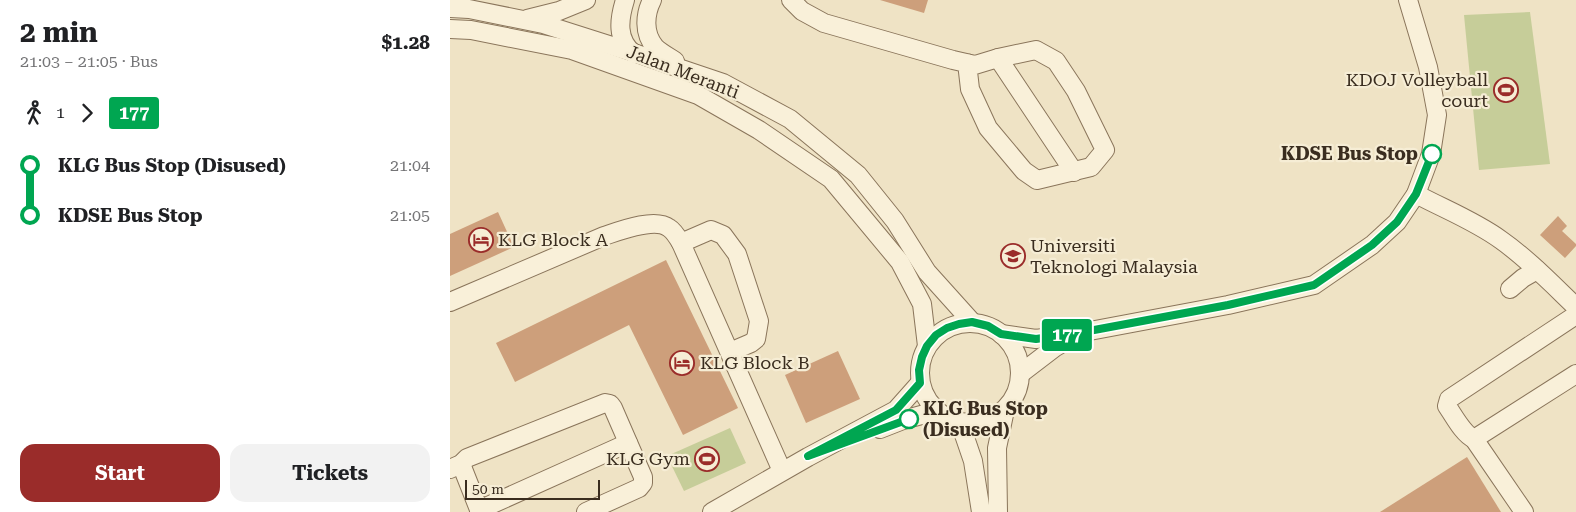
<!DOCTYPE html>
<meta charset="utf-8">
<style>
:root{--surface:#fff;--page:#f2f2f2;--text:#202124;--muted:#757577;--accent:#9a2c2a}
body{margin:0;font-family:"Roboto Serif",serif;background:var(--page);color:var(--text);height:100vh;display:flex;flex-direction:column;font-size:19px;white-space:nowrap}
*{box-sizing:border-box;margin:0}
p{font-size:16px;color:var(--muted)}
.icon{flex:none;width:28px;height:28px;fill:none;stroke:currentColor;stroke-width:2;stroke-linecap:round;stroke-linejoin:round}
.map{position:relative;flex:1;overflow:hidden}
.side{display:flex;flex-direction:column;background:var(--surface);width:450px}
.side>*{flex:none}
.badge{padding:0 10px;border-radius:4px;font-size:18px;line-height:32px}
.scale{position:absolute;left:15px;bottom:12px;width:135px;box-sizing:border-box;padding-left:5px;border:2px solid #3a2d1f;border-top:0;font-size:14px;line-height:18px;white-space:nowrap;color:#3a2d1f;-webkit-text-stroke:4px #f6edd5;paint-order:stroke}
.map>.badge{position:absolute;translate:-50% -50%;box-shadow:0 0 0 2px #fff}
.legs{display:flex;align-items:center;gap:8px;height:55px;padding:0 20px;font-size:16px}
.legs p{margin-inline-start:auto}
.head{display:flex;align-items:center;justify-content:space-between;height:85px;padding:0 20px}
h1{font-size:28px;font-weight:700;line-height:38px}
.action{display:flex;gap:10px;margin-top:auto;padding:10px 20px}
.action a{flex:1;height:58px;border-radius:15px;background:var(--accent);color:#fff;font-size:20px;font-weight:700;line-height:58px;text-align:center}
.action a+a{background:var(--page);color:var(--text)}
ul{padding:0 20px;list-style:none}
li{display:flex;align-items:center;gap:18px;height:50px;font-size:19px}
li i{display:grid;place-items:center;width:8px;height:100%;margin:0 6px;background:currentColor}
li i::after{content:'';width:12px;height:12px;margin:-6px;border:4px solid;border-radius:50%;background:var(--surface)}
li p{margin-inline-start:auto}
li:first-child i{background:linear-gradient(#0000 50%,currentColor 0)}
li:last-child i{background:linear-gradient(currentColor 50%,#0000 0)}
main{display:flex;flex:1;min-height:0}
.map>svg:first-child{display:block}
</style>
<main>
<section class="side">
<div class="head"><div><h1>2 min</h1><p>21:03 – 21:05 · Bus</p></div><b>$1.28</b></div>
<div class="legs"><svg class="icon" aria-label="walk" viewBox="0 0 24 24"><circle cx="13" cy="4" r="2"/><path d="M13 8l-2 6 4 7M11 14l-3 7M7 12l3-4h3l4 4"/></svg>1<svg class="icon" aria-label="forward" viewBox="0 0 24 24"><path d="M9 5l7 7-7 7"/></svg><b class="badge" style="background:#00a651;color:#fff">177</b></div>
<ul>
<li><i style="color:#00a651"></i><b>KLG Bus Stop (Disused)</b><p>21:04</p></li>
<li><i style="color:#00a651"></i><b>KDSE Bus Stop</b><p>21:05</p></li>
</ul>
<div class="action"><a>Start</a><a>Tickets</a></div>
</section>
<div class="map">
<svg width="1126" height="512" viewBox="0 0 1126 512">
<rect width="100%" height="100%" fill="#efe3c5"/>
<!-- green -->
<g fill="#c6cd99">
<path d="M 1080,12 L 1100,164 L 1029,170 L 1014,15 Z"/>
<path d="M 280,428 L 296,463 L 234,491 L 217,456 Z"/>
</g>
<!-- building -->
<g fill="#cd9f7b">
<path d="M 430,0 L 478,0 L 474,13 Z"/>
<path d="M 48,212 L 64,247 L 0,276 L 0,234 Z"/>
<path d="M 1108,216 L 1117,226 L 1112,231 L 1126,244 L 1126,246 L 1115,258 L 1090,235 Z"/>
<path d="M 216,260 L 288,408 L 233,435 L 179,325 L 65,382 L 46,343 Z"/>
<path d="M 388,351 L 410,399 L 356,423 L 335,375 Z"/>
<path d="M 1017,457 L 1051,512 L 930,512 Z"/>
</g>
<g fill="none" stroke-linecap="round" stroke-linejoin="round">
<defs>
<g id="minor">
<path d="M 175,0 C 169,19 166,40 184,54"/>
<path d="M 202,0 C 195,14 193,33 205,47 C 210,52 219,57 225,61"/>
<path d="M 341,0 L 352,11 L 374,23 L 503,60 L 525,65 L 548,58 L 586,50 L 606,61 L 626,91 L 655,150 L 641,167 L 587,180 L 574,171 L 538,128 L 520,89 L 517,63"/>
<path d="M 0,8 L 19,9 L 93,24 L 181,52 L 273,83 L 340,119 L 408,175 L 445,221 L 477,272 L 522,322"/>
<path d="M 77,19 L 109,11 L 136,0"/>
<path d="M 0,29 L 21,30 L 122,50 L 248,95 L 309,130 L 381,179 L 450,262 L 472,304 L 477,346"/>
<path d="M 548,58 L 624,172"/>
<path d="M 966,194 C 994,209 1025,221 1051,240 C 1078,259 1102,284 1126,307"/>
<path d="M 231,243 L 261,230 L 273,235 L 287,254 L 309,321 L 306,339 L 301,343 L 280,352"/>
<path d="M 1060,289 L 1073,278 L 1087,270"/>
<path d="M 0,302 L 154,236 C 169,231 205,217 219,228 C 224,231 228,238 231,243 L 332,471"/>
<path d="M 1126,315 L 999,399 L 997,406 C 1004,416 1013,434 1024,439 L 1126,374"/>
<circle cx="520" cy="373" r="50"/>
<path d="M 551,334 L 586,339 L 629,333 L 778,305 L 864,285 L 922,245 L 947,222 L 966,194 L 981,154 L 987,115 L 978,67 L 958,0"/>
<path d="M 570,374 L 604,348 L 624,336"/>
<path d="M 510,423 L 523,461 L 531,512"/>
<path d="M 430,429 L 453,420 L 486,411"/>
<path d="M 1024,439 L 1074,512"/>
<path d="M 11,464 L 30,512"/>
<path d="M 0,469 L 11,464 L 17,458 L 155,403 L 160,404 L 163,408 L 193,477 L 193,483 L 189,488 L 136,512"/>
<path d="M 29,510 L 178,443"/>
<path d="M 262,512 L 358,457 L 446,410 L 470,383"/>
<path d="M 548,512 L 547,448 L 555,410"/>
</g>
</defs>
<!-- minor casing -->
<use href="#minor" stroke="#8a755b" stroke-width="20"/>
<!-- minor -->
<use href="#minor" stroke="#f9f0d9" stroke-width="18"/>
</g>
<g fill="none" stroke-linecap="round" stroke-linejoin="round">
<defs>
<path id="line-1" d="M 459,419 L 358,456 L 446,410 L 470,383 L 469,370 L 472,357 L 477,346 L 486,335 L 497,328 L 509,324 L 522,322 L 538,326 L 551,334 L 586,339 L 628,333 L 778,305 L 864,285 L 922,245 L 947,222 L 966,194 L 982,154"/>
</defs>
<!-- line-1 casing -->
<use href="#line-1" stroke="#fff" stroke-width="11"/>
<!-- line-1 -->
<use href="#line-1" stroke="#00a651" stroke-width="8"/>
</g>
<!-- icons -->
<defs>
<symbol id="stadium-ring" viewBox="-11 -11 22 22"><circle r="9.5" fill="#f6edd5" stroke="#9a2c2a" stroke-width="1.5"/><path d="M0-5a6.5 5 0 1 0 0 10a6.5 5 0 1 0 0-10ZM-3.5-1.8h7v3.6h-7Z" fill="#9a2c2a"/></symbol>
<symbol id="hotel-ring" viewBox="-11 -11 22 22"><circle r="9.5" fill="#f6edd5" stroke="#9a2c2a" stroke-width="1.5"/><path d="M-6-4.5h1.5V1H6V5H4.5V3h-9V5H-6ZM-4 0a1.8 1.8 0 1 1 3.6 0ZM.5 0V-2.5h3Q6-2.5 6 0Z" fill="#9a2c2a"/></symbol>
<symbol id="university-ring" viewBox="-11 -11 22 22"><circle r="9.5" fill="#f6edd5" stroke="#9a2c2a" stroke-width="1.5"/><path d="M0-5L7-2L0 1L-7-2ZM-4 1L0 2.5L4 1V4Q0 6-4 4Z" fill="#9a2c2a"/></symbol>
</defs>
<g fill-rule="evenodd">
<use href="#stadium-ring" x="1042" y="76" width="28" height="28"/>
<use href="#hotel-ring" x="17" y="226" width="28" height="28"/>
<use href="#university-ring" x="549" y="242" width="28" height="28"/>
<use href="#hotel-ring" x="218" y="349" width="28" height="28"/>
<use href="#stadium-ring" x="243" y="445" width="28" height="28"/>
</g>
<!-- markers -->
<g fill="#fff" stroke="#00a651" stroke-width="2.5">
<circle cx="982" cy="154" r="9"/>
<circle cx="459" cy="419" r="9"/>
</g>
<g text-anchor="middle" stroke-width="4.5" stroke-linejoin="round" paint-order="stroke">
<!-- street labels -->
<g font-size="18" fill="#3a2d1f" stroke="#f6edd5">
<text transform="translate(233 72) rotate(21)" y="6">Jalan Meranti</text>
</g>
<!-- poi labels -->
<g font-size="18" fill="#3a2d1f" stroke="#f6edd5" text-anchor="start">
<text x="1038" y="86" text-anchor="end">KDOJ Volleyball<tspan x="1038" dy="21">court</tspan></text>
<text x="48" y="246">KLG Block A</text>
<text x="580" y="252">Universiti<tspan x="580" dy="21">Teknologi Malaysia</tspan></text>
<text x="250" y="369">KLG Block B</text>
<text x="240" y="465" text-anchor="end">KLG Gym</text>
</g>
<!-- stop labels -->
<g font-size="18" font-weight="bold" fill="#3a2d1f" stroke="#f6edd5" text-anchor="end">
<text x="968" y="160">KDSE Bus Stop</text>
<text x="473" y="415" text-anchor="start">KLG Bus Stop<tspan x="473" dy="21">(Disused)</tspan></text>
</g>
</g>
</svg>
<div class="scale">50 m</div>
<b class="badge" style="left:617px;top:335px;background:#00a651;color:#fff">177</b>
</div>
</main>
